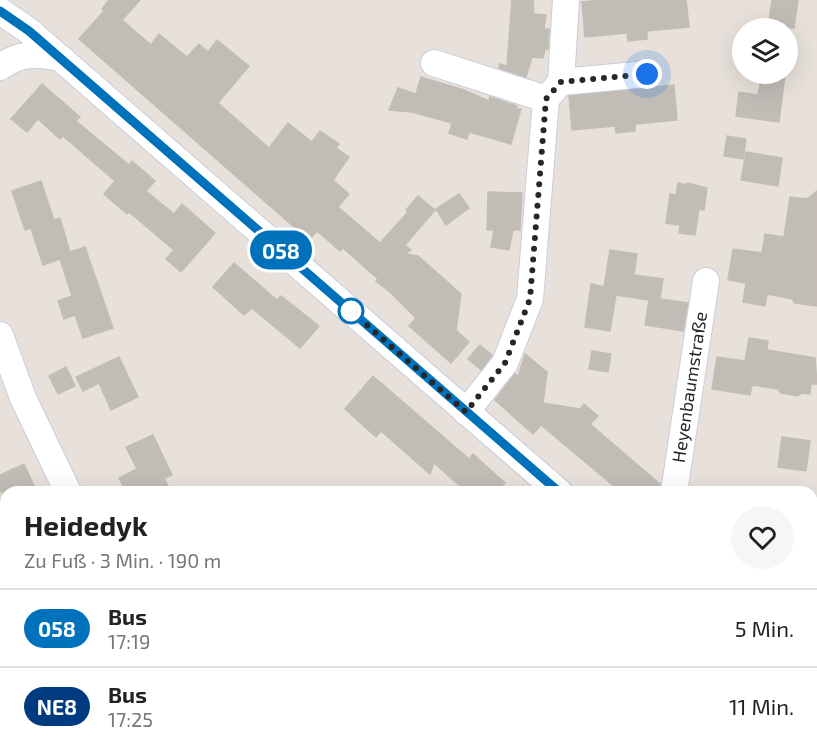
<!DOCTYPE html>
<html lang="de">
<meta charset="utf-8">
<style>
:root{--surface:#fff;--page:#f6f6f6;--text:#222;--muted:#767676;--line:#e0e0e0}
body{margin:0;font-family:"Exo 2",sans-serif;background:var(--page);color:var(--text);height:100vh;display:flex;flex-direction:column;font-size:22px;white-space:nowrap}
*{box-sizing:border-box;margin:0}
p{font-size:20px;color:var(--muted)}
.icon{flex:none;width:33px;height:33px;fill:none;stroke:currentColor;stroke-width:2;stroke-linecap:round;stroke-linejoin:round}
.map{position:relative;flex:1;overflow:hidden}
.side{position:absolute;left:0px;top:486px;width:818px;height:270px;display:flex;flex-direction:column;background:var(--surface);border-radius:18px 18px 0 0;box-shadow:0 6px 24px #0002}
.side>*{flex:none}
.badge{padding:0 12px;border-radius:20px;font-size:21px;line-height:39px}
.buttons{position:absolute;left:732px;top:18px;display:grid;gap:12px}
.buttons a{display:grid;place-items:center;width:66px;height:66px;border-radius:50%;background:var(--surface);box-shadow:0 6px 24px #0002;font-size:30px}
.you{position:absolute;width:30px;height:30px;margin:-15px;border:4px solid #fff;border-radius:50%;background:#1a73e8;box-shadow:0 0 0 9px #1a73e833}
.map>.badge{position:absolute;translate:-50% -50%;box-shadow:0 0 0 3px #fff}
.round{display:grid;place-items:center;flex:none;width:63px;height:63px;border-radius:32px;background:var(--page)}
.head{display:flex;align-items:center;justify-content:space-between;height:102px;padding:0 24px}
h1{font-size:28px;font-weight:700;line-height:45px}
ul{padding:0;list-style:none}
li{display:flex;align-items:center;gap:18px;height:78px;padding:0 24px;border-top:2px solid var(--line)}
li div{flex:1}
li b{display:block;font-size:22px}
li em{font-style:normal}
li .badge{min-width:66px;font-weight:700;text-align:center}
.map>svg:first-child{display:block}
</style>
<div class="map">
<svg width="817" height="756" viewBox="0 0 817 756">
<rect width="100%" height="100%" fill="#e8e1db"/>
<!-- building -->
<g fill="#c1bcb6" stroke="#c3bdb5" stroke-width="1.5">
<path d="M 109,0 L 140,0 L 122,20 L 151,45 L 159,34 L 187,57 L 199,44 L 208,52 L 217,40 L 249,66 L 218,103 L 269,148 L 288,123 L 312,142 L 320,131 L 339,144 L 336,148 L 349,157 L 333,180 L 349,194 L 338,207 L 380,243 L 408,212 L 406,210 L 418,196 L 435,210 L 405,245 L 411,250 L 405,254 L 418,256 L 461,294 L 456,330 L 469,342 L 451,363 L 409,326 L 416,318 L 391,293 L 376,281 L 378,279 L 343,248 L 340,251 L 317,231 L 309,240 L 79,39 L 104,11 L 102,9 Z"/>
<path d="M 512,0 L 533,0 L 534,14 L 546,15 L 544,29 L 549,29 L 548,49 L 545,49 L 543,58 L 532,57 L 526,77 L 499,68 L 500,64 L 507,66 Z"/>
<path d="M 600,0 L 686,0 L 689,27 L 647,31 L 647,39 L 637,40 L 628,41 L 627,33 L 585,37 L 582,2 Z"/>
<path d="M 772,0 L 798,0 L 794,28 L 768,28 Z"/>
<path d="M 762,74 L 785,74 L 779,122 L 736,116 L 739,92 L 758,95 Z"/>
<path d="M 421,77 L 464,90 L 489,101 L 490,97 L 517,106 L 516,109 L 521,109 L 511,144 L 469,132 L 467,139 L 449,133 L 452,123 L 412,112 L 389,110 L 398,88 L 416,94 Z"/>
<path d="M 42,84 L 80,117 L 76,121 L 129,165 L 132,161 L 155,181 L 146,191 L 174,214 L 182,204 L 215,233 L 181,272 L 166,259 L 174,250 L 129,212 L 127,214 L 104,194 L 115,181 L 63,136 L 60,139 L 38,119 L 27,132 L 11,119 Z"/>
<path d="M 674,85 L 677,120 L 635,124 L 635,131 L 616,133 L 615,126 L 572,130 L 569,96 Z"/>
<path d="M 727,136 L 746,139 L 743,159 L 724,156 Z"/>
<path d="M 746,152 L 782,158 L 778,186 L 741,180 Z"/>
<path d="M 41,181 L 54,220 L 60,218 L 70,252 L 85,247 L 113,328 L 83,338 L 75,315 L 64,319 L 58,301 L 72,296 L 60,259 L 43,265 L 31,228 L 25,230 L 12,191 Z"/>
<path d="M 678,183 L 687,185 L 687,183 L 707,188 L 704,210 L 699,209 L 695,235 L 679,233 L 680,225 L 666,223 L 670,194 L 676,195 Z"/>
<path d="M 817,191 L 817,306 L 795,303 L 792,299 L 767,294 L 765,306 L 743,302 L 746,283 L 728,280 L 733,249 L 762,253 L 765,234 L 784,237 L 790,197 L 807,199 Z"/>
<path d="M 488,192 L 522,193 L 520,230 L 513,230 L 509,250 L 491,247 L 494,230 L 487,230 Z"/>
<path d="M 459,194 L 469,208 L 446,225 L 436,209 Z"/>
<path d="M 610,250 L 637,254 L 634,275 L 663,279 L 660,299 L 688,303 L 683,331 L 645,325 L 649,300 L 616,295 L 610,331 L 585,327 L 591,284 L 604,287 Z"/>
<path d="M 234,263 L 277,300 L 281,296 L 319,326 L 300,348 L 252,308 L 244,315 L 213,287 Z"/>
<path d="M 749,338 L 768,341 L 767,350 L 815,358 L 817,384 L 811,384 L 810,394 L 802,393 L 798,396 L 781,393 L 778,389 L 752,385 L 750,395 L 712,389 L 717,357 L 745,361 Z"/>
<path d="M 480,345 L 492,355 L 481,370 L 468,359 Z"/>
<path d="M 592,351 L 611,354 L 608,372 L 589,369 Z"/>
<path d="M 525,354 L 547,372 L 543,403 L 580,409 L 584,404 L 598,416 L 590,424 L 660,484 L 659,492 L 621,492 L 541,425 L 533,434 L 495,400 L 515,374 L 518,377 Z"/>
<path d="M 119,357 L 138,397 L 111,410 L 99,383 L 83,391 L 76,377 Z"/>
<path d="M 66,367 L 75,386 L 58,394 L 49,376 Z"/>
<path d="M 373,376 L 469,459 L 473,454 L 505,483 L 496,492 L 467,492 L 434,463 L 430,474 L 381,431 L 376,437 L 345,409 Z"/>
<path d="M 153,435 L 172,475 L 164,478 L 171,492 L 151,492 L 148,486 L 145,485 L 130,492 L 126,492 L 119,478 L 137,469 L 126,447 Z"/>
<path d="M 782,437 L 810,441 L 806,471 L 778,467 Z"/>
<path d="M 24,464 L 35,488 L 26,492 L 0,492 L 0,475 Z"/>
</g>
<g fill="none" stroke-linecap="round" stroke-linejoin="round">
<defs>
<g id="minor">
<path d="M 0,11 L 29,31 L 559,492"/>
<path d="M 434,63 L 546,99 L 530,299 L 505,363 L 466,412"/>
<path d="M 0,67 C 19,53 38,53 60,58"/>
<path d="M 561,82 L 647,74"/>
<path d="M 546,99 L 561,82 L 566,0"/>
<path d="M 0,335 L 23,398 L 68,492"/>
<path id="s1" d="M 674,492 L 706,281"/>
<path d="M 812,636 L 817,638"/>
<path d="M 190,750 L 193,756"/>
<path d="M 324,756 L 337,750"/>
</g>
</defs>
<!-- minor casing -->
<use href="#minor" stroke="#c9cdd8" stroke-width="28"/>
<!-- minor -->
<use href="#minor" stroke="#fff" stroke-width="26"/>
</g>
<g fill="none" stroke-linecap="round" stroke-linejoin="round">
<defs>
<path id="line" d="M 0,11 L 29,31 L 559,492"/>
</defs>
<!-- line casing -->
<use href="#line" stroke="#fff" stroke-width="14"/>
<!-- line -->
<use href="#line" stroke="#0072bc" stroke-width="9"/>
<!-- walk -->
<path stroke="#272727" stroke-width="6" stroke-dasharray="0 10.8" d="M 351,311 L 466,412 L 505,363 L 530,299 L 546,99 L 561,82 L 647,74"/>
</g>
<!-- markers -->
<circle fill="#fff" stroke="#0072bc" stroke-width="3" cx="351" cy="311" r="12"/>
<g text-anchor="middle" stroke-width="5" stroke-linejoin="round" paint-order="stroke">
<!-- street labels -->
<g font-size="18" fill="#272727" stroke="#fff">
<text dy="6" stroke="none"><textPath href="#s1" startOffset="106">Heyenbaumstraße</textPath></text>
</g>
</g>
</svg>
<div class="buttons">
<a><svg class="icon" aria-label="layers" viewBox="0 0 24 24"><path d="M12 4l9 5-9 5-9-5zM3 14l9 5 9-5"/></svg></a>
</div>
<div class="you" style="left:647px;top:74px"></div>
<b class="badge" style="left:281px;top:250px;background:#0072bc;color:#fff">058</b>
<section class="side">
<div class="head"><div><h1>Heidedyk</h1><p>Zu Fuß · 3 Min. · 190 m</p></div><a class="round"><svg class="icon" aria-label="heart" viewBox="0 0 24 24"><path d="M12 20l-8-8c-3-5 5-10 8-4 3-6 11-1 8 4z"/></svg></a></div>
<ul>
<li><span class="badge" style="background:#0072bc;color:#fff">058</span><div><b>Bus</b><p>17:19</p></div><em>5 Min.</em></li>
<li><span class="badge" style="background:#003b80;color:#fff">NE8</span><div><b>Bus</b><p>17:25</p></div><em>11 Min.</em></li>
</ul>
</section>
</div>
